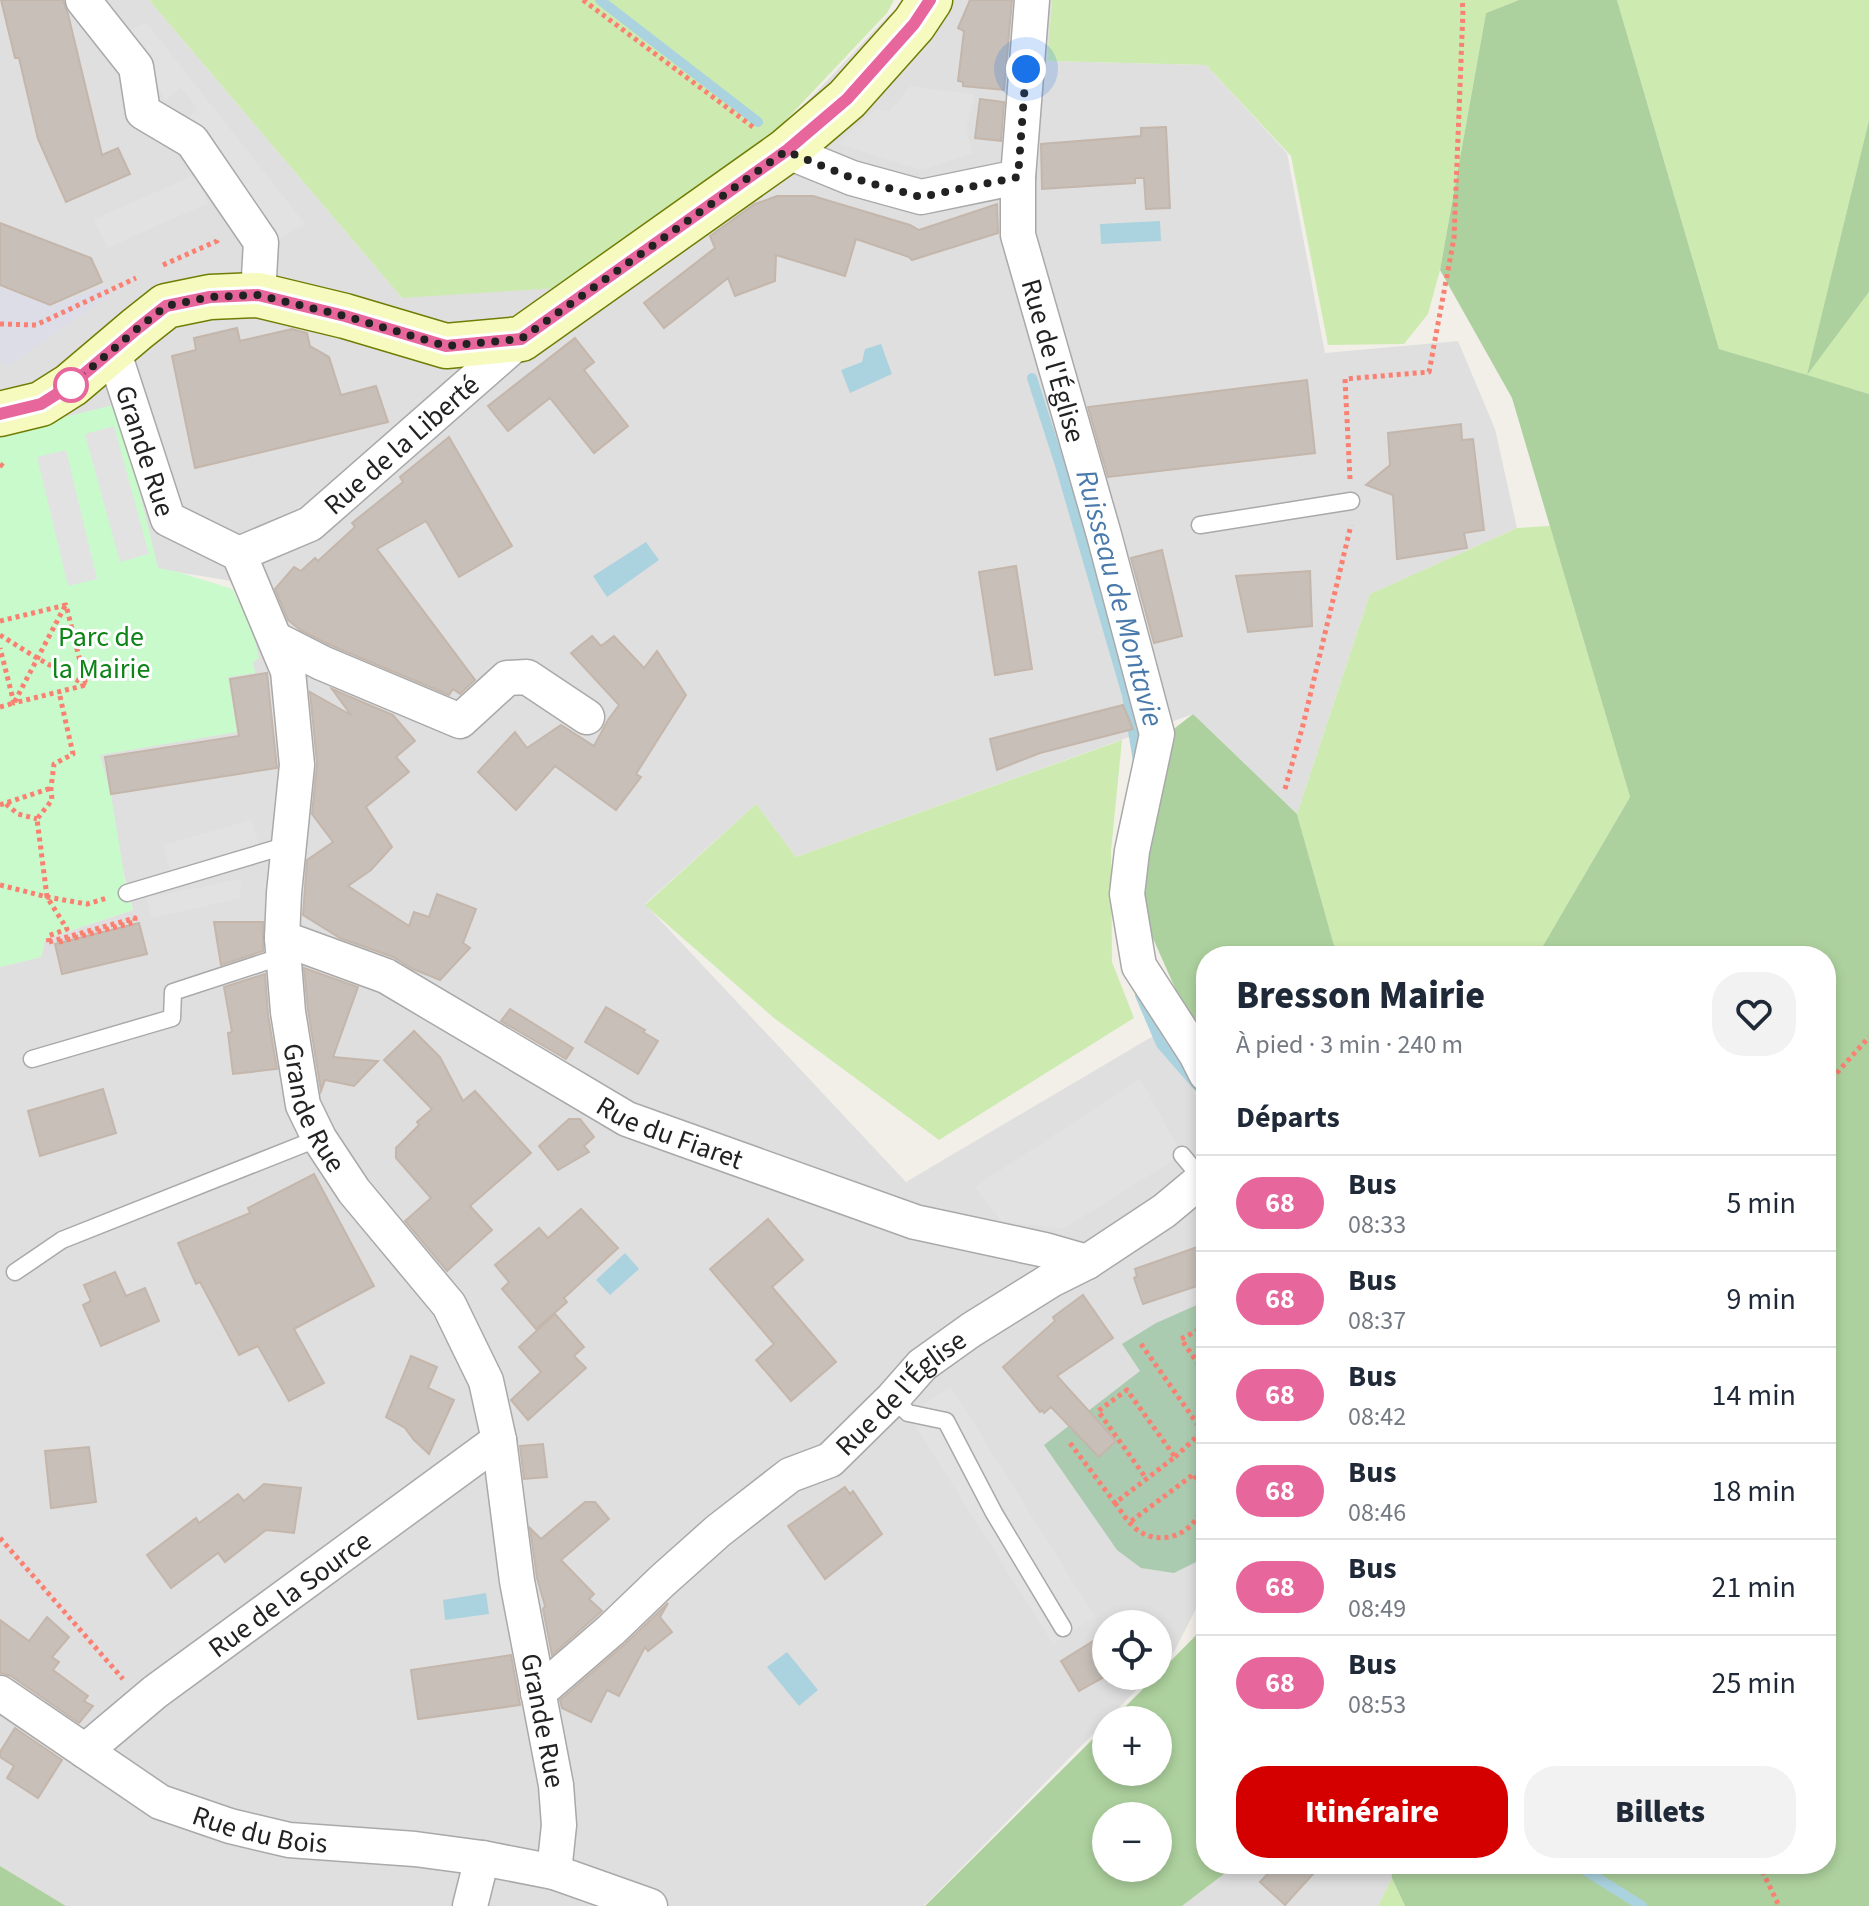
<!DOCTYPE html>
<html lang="fr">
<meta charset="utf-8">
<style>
:root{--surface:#fff;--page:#f2f2f3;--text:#1f2937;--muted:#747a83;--line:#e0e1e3;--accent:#d40000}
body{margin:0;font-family:"Source Sans 3",sans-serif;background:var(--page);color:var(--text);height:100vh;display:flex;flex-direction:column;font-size:30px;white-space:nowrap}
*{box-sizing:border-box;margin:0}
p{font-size:26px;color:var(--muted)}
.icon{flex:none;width:44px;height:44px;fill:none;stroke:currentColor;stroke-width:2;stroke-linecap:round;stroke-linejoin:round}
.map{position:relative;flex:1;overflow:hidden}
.details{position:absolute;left:1196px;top:946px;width:640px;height:928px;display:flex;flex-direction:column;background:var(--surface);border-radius:32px;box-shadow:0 4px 12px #0003}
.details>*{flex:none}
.badge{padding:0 16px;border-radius:26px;font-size:28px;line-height:52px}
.tools{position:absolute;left:1092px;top:1610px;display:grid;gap:16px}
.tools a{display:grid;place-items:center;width:80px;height:80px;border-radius:50%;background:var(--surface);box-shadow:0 4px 12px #0003;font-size:40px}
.you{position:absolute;width:40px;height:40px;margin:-20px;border:6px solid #fff;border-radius:50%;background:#1a73e8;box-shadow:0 0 0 12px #1a73e833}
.map>.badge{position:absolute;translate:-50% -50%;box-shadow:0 0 0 4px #fff}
h2{padding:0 40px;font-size:30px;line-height:72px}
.round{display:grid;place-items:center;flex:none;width:84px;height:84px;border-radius:32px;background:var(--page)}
.head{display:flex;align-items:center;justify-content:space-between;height:136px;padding:0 40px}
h1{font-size:38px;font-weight:800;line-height:60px}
.button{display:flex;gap:16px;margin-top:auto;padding:16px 40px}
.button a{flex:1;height:92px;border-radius:32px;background:var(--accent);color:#fff;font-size:32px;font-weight:800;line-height:92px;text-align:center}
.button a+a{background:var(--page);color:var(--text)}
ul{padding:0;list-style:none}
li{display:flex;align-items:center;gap:24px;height:96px;padding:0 40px;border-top:2px solid var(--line)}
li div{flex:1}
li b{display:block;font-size:30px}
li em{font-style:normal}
li .badge{min-width:88px;font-weight:700;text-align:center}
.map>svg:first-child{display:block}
</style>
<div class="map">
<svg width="1869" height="1906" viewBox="0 0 1869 1906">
<rect width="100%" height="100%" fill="#f2efe9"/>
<!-- residential -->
<g fill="#e0dfdf">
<path d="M 0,0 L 149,0 L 402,298 L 764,147 L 889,15 L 917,0 L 1052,0 L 1047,61 L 1206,65 L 1287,153 L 1325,353 L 1458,341 L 1495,429 L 1517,528 L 1370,594 L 1297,814 L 1193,714 L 796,857 L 756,804 L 645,904 L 906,1182 L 1165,1029 L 1206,1116 L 1206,1589 L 1175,1650 L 1158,1668 L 1158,1624 L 1106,1624 L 1106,1676 L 1150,1676 L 924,1906 L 66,1906 L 0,1866 L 0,967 L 41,957 L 45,939 L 133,910 L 93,752 L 246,654 L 238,582 L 158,569 L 118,404 L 0,433 Z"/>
<path d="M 1237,1864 L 1390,1864 L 1392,1878 L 1378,1906 L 1182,1906 Z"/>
</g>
<!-- grass -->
<g fill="#cdebb0">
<path d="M 149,0 L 894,0 L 887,13 L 739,170 L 588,286 L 402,298 Z"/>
<path d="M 1052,0 L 1519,0 L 1486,13 L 1440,270 L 1428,314 L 1404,344 L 1328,345 L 1291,156 L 1206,65 L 1047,61 Z"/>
<path d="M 1617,0 L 1869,0 L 1869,120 L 1808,372 L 1869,292 L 1869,394 L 1719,349 Z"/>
<path d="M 1550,526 L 1630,797 L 1537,956 L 1337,956 L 1297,814 L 1370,594 L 1517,528 Z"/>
<path d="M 1122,740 L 1111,851 L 1112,962 L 1134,1018 L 939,1140 L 774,1018 L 645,905 L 756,804 L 796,857 Z"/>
<path d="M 1392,1878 L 1405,1906 L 1378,1906 Z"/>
</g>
<!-- forest -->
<g fill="#add19e" fill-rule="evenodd">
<path d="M 1519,0 L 1617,0 L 1719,349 L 1807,375 L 1869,120 L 1869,292 L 1807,375 L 1869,394 L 1869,1906 L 1405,1906 L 1392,1878 L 1390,1864 L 1826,1864 L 1826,956 L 1537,956 L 1630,797 L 1512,398 L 1440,270 L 1486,13 Z"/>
<path d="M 1193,714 L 1297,814 L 1337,956 L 1206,956 L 1206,1058 L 1128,882 L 1166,735 Z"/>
<path d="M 1206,1625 L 1206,1864 L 1237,1864 L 1182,1906 L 925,1906 L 1106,1726 L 1106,1772 L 1158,1772 L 1158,1720 L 1112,1720 L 1156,1676 L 1158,1676 L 1158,1674 ZM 1158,1816 L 1158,1868 L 1106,1868 L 1106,1816 Z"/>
<path d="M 0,1866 L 66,1906 L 0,1906 Z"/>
</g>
<!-- cemetery -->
<path fill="#aacbaf" d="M 1206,1301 L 1206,1557 L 1174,1573 L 1141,1568 L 1117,1550 L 1044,1445 L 1140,1371 L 1122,1344 L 1156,1323 Z"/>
<!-- park -->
<path fill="#c8facc" d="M 118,404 L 158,568 L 178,572 L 232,589 L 252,627 L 259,658 L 253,662 L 255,673 L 228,677 L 237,732 L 100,755 L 111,794 L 127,893 L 133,910 L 45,939 L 41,957 L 0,967 L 0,433 Z"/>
<!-- parking -->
<g fill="#e2e2e2">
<path d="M 146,22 L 305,224 L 275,241 L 187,121 L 197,107 L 181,88 L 165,100 L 126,32 Z"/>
<path d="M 910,86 L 975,95 L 966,130 L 973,153 L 921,170 L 838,144 L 875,109 L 890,111 Z"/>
<path d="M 195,175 L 208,203 L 107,248 L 94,219 Z"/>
<path d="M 114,426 L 149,554 L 120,562 L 85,434 Z"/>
<path d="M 66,450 L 97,579 L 68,586 L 37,457 Z"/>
<path d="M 252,820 L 259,845 L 170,871 L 163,845 Z"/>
<path d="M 241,879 L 240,898 L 151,918 L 147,898 Z"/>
<path d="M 1140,1078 L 1182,1155 L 1063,1229 L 1001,1221 L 975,1187 Z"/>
<path d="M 951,1387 L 1095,1617 L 1053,1644 L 908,1414 Z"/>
</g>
<!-- plaza -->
<path fill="#dddde8" d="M 105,285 L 110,295 L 10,365 L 0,362 L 0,287 L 51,307 Z"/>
<!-- water -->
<g fill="#aad3df">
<path d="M 1160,221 L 1161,241 L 1101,244 L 1100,224 Z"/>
<path d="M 881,344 L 892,374 L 850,393 L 841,370 L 862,362 L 865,349 Z"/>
<path d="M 646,542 L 659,560 L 607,597 L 593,576 Z"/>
<path d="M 625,1253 L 639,1269 L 610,1295 L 596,1280 Z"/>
<path d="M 486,1593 L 489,1614 L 445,1620 L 443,1600 Z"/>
<path d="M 787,1652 L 818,1690 L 799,1706 L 767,1667 Z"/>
</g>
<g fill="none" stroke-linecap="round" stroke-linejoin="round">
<!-- stream -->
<g stroke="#aad3df" stroke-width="10">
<path d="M 600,0 L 758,122"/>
<path d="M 1032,378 L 1060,465 L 1127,695 L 1138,761"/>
<path d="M 1140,995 L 1161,1044 L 1206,1096"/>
<path d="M 1575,1864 L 1642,1906"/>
</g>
</g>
<!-- building -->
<g fill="#c7bfb8" stroke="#c4b6ab" stroke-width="2">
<path d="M 1,0 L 63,0 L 68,14 L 102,155 L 118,148 L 130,174 L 66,202 L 38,139 L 19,58 L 15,58 Z"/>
<path d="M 970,0 L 1012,0 L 1004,90 L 963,86 L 963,82 L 958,81 L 964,31 L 958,28 Z"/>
<path d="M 980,99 L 1004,102 L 1001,141 L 975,138 Z"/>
<path d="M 1166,127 L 1170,208 L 1146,209 L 1144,178 L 1135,178 L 1135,183 L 1042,189 L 1041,144 L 1141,136 L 1141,128 Z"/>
<path d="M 777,196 L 813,196 L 910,225 L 919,230 L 997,204 L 998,233 L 912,260 L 909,257 L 856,239 L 845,276 L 776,255 L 775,281 L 735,296 L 728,278 L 664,328 L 644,303 L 715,248 L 710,236 L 755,204 Z"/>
<path d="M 0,223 L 91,258 L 102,282 L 50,305 L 0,285 Z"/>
<path d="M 237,328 L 240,341 L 292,329 L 307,333 L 310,346 L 329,357 L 341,395 L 376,386 L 388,422 L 195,468 L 172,356 L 196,350 L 194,338 Z"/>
<path d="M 575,338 L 594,362 L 584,370 L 628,426 L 594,453 L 550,398 L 508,431 L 488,406 Z"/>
<path d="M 1307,380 L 1315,453 L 1108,477 L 1088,407 Z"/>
<path d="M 1461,424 L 1462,440 L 1473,439 L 1484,530 L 1464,533 L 1467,548 L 1397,559 L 1393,495 L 1366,485 L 1390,465 L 1388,433 Z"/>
<path d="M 449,437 L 512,546 L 459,577 L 426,521 L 377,549 L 475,680 L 460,694 L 453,689 L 449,695 L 330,645 L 300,630 L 288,620 L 275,589 L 294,567 L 301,571 L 315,558 L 318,561 L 355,527 L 352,523 L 403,482 L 400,477 Z"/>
<path d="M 1162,550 L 1182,636 L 1154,643 L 1131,558 Z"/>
<path d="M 1016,566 L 1032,669 L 995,675 L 979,572 Z"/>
<path d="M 1310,571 L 1312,626 L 1248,632 L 1236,576 Z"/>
<path d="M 592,636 L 601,646 L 614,636 L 644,668 L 657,651 L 686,695 L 636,774 L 641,777 L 616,810 L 555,766 L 516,810 L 478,772 L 515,732 L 527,748 L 561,725 L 594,746 L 608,720 L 619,705 L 571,653 Z"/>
<path d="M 267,673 L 277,768 L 111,794 L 105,757 L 239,736 L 230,679 Z"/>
<path d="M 332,689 L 393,715 L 415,741 L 396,757 L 409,772 L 366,807 L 392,847 L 371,870 L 348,886 L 409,926 L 414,912 L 429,917 L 437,894 L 476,909 L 463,943 L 470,948 L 440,980 L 413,969 L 393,957 L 340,938 L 303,915 L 307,860 L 333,842 L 312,814 L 317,763 L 310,692 L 351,715 Z"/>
<path d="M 1123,705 L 1133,729 L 1040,753 L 997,770 L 990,739 Z"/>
<path d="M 214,922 L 263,922 L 263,951 L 221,965 Z"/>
<path d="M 139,923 L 147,954 L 62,974 L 55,944 Z"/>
<path d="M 304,968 L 358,987 L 333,1057 L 378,1061 L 354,1086 L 325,1080 L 321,1091 L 308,1010 Z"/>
<path d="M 265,974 L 268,1015 L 277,1069 L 233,1074 L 228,1033 L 232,1032 L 224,987 Z"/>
<path d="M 606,1007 L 645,1030 L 643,1032 L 658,1041 L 638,1074 L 585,1042 Z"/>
<path d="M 510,1009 L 573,1048 L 566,1059 L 501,1021 Z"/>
<path d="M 414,1031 L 440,1057 L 463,1101 L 475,1091 L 531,1153 L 470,1206 L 492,1230 L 447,1271 L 405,1221 L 431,1198 L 396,1158 L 396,1148 L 419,1125 L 417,1122 L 432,1109 L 384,1060 Z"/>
<path d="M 103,1089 L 116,1133 L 40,1156 L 28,1111 Z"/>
<path d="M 569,1119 L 580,1119 L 594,1137 L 584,1146 L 589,1152 L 558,1170 L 539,1146 Z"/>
<path d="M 314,1174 L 374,1286 L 294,1329 L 324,1383 L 289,1401 L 258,1346 L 239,1355 L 200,1282 L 196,1284 L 178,1243 L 250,1213 L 248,1208 Z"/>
<path d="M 581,1209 L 618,1248 L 564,1298 L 567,1302 L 536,1329 L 502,1289 L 509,1282 L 495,1265 L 539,1228 L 548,1238 Z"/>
<path d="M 768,1219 L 803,1260 L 772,1287 L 836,1362 L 791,1401 L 756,1360 L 774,1344 L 710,1269 Z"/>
<path d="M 1206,1244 L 1206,1283 L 1143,1304 L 1134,1278 L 1137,1276 L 1135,1269 Z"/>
<path d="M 115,1272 L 126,1296 L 145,1288 L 159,1321 L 101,1346 L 83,1305 L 91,1301 L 84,1285 Z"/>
<path d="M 1083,1295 L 1113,1338 L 1057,1376 L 1116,1441 L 1099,1457 L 1051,1407 L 1044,1413 L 1042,1410 L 1040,1412 L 1003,1367 L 1055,1321 L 1053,1317 Z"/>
<path d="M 555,1314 L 584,1347 L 574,1356 L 586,1368 L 528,1420 L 511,1400 L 541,1372 L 519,1347 Z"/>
<path d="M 411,1356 L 437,1367 L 428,1388 L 454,1400 L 429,1454 L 414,1440 L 405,1428 L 386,1417 Z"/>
<path d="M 543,1444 L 547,1477 L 524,1479 L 520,1446 Z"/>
<path d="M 89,1447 L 96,1502 L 51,1508 L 45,1451 Z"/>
<path d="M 264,1484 L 301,1488 L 294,1533 L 266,1530 L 225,1562 L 218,1553 L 171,1588 L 147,1555 L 196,1518 L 199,1523 L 238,1494 L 244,1501 Z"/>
<path d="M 845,1487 L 850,1494 L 853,1491 L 882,1534 L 825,1579 L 788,1526 Z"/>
<path d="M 585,1502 L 595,1502 L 609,1519 L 561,1560 L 594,1594 L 589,1599 L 602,1611 L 552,1655 L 543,1609 L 545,1606 L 537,1578 L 530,1528 L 541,1539 Z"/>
<path d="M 668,1603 L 660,1617 L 672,1632 L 648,1651 L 645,1647 L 619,1696 L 607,1690 L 591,1722 L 562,1708 L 560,1700 L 625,1644 Z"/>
<path d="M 47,1617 L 69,1637 L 52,1657 L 59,1662 L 53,1670 L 88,1696 L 84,1701 L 93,1706 L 79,1723 L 11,1676 L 0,1673 L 0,1620 L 29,1641 Z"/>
<path d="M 1106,1633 L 1106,1676 L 1079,1691 L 1061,1661 Z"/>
<path d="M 511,1655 L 520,1705 L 418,1719 L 411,1670 Z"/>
<path d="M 15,1728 L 62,1760 L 38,1798 L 7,1778 L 14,1766 L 0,1757 L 0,1752 Z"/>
<path d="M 1277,1864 L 1322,1864 L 1285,1905 L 1260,1882 Z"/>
</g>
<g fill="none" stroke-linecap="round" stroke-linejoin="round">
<defs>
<g id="lane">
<path d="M 1200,525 L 1351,501"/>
<path d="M 127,893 L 288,845"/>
<path d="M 32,1059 L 172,1018 L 173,992 L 283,956"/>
<path d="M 1182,1155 L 1202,1179"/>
<path d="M 15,1272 L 62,1240 L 319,1138"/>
<path d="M 893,1398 L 908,1413 L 946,1421 L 994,1513 L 1063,1628"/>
</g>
<g id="street">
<path d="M 83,0 L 136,67 L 143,112 L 192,141 L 261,242 L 258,295"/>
<path id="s1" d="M 1032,0 L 1018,177 L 1018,235 L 1104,535 L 1157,734 L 1132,851 L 1127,894 L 1139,966 L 1196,1054 L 1206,1074"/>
<path d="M 786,151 L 852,178 L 921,197 L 1018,177"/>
<path id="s2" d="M 113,350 L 168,519 L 239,554 L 288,671 L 297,765 L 284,893 L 282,938 L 288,1012 L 303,1105 L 319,1138 L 354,1191 L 449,1305 L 486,1381 L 499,1440 L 517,1581 L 556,1785 L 559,1825 L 554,1872"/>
<path id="s3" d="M 239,554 L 310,524 L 521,339"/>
<path d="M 275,639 L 322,663 L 460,721 L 507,678 L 527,677 L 587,717"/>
<path id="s4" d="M 282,938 L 386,976 L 627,1119 L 915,1222 L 1045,1250 L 1087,1262"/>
<path id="s5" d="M 0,1693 L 160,1802 L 230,1826 L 289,1840 L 415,1849 L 482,1858 L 554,1872 L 650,1906"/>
<path id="s6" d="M 538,1693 L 611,1630 L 662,1581 L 718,1531 L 790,1475 L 830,1460 L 893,1398 L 922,1365 L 971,1330 L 1051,1280 L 1087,1262 L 1164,1211 L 1206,1176"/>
<path id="s7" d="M 85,1751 L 155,1692 L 499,1440"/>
<path d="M 470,1906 L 482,1858"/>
</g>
<path id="secondary" d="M 0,414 L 41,404 L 71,385 L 137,329 L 166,306 L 210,297 L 258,295 L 345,316 L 446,346 L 521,339 L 786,151 L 847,99 L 914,24 L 930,0"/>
</defs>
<!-- lane casing -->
<use href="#lane" stroke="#a9a9a9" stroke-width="19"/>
<!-- street casing -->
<use href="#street" stroke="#a9a9a9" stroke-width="37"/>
<!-- secondary casing -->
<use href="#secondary" stroke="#707d05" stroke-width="47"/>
<!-- path -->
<g stroke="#fa8072" stroke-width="5" stroke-dasharray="4 4" stroke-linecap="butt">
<path d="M 583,0 L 753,127"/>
<path d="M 163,265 L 217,241 L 218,238"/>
<path d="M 0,324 L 36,325 L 136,278"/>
<path d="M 0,464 L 5,468"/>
<path d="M 1350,479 L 1345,379 L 1429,372 L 1454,238 L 1463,10 L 1462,0"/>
<path d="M 0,621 L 66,605 L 86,685 L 14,703 L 0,648"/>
<path d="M 0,635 L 37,658 L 86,685"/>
<path d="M 0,707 L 14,703 L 65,606"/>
<path d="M 1285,789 L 1303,725 L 1351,525"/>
<path d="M 6,804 L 18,814 L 37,819"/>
<path d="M 0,805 L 51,788"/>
<path d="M 0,885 L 47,897 L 87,904 L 107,898"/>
<path d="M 49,942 L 48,936 L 67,929 L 47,897 L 37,819 L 52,800 L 51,788 L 54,764 L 73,754 L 59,692"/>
<path d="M 49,942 L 135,918 L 135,922 L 59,942"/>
<path d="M 1826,1085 L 1869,1037"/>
<path d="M 1206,1326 L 1181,1339 L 1206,1375"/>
<path d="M 1141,1344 L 1203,1432"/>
<path d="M 1070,1443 L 1115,1503 L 1175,1457 L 1127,1390 L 1098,1411 L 1146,1478"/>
<path d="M 1175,1457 L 1206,1428"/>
<path d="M 1115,1503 C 1122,1512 1129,1525 1139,1531 C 1165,1549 1203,1529 1202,1498 C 1202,1489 1199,1482 1194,1474 L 1130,1522"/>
<path d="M 0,1538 L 123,1679"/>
<path d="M 1759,1864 L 1779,1906"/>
</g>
<!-- lane -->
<use href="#lane" stroke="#fff" stroke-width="16"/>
<!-- street -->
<use href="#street" stroke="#fff" stroke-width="34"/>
<!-- secondary -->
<use href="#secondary" stroke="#f7fabf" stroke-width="44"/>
</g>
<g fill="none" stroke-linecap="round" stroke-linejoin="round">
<defs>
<path id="line" d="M 0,414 L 41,404 L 71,385 L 137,329 L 166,306 L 210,297 L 258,295 L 345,316 L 446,346 L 521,339 L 786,151 L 847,99 L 914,24 L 930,0"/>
</defs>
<!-- line casing -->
<use href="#line" stroke="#fff" stroke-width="18"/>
<!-- line -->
<use href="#line" stroke="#e7679c" stroke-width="12"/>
<!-- walk -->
<path stroke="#222" stroke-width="8" stroke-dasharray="0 14.4" d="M 71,385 L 137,329 L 166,306 L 210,297 L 258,295 L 345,316 L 446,346 L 521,339 L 786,151 L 852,178 L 921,197 L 1018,177 L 1026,69"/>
</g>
<!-- markers -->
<circle fill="#fff" stroke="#e7679c" stroke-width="4" cx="71" cy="385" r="16"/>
<g text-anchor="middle" stroke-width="6" stroke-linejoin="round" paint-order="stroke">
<!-- street labels -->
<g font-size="28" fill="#222" stroke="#fff">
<text dy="10" stroke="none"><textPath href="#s1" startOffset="366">Rue de l'Église</textPath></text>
<text dy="10" stroke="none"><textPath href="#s3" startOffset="198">Rue de la Liberté</textPath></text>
<text dy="10" stroke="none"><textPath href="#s2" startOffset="106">Grande Rue</textPath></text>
<text dy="10" stroke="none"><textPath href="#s2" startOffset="826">Grande Rue</textPath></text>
<text dy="10" stroke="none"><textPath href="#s4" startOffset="436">Rue du Fiaret</textPath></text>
<text dy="10" stroke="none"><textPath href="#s6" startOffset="474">Rue de l'Église</textPath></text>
<text dy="10" stroke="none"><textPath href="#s7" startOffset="258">Rue de la Source</textPath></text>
<text dy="10" stroke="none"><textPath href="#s2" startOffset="1498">Grande Rue</textPath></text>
<text dy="10" stroke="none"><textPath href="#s5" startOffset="298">Rue du Bois</textPath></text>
</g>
<!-- park labels -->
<g font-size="28" fill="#0c8416" stroke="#fff">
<text x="101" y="646">Parc de<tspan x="101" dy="32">la Mairie</tspan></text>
</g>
<!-- water labels -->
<g font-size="30" font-style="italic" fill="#4a7aab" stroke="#fff">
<text transform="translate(1120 598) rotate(75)" y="10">Ruisseau de Montavie</text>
</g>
</g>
</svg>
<div class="tools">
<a><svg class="icon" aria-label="locate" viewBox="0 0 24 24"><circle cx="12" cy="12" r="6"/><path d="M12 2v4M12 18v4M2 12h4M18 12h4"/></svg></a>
<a>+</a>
<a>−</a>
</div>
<div class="you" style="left:1026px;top:69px"></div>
<section class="details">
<div class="head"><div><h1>Bresson Mairie</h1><p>À pied · 3 min · 240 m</p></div><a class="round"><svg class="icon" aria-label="heart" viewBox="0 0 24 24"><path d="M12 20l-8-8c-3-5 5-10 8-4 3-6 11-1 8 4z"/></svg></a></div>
<h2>Départs</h2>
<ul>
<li><span class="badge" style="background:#e7679c;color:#fff">68</span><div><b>Bus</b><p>08:33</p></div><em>5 min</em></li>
<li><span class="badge" style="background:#e7679c;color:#fff">68</span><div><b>Bus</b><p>08:37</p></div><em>9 min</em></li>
<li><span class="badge" style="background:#e7679c;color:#fff">68</span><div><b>Bus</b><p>08:42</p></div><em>14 min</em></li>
<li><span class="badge" style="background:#e7679c;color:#fff">68</span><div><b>Bus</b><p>08:46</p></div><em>18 min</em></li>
<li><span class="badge" style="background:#e7679c;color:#fff">68</span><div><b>Bus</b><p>08:49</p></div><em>21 min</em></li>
<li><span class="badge" style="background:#e7679c;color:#fff">68</span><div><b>Bus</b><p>08:53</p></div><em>25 min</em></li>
</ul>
<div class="button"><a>Itinéraire</a><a>Billets</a></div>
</section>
</div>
